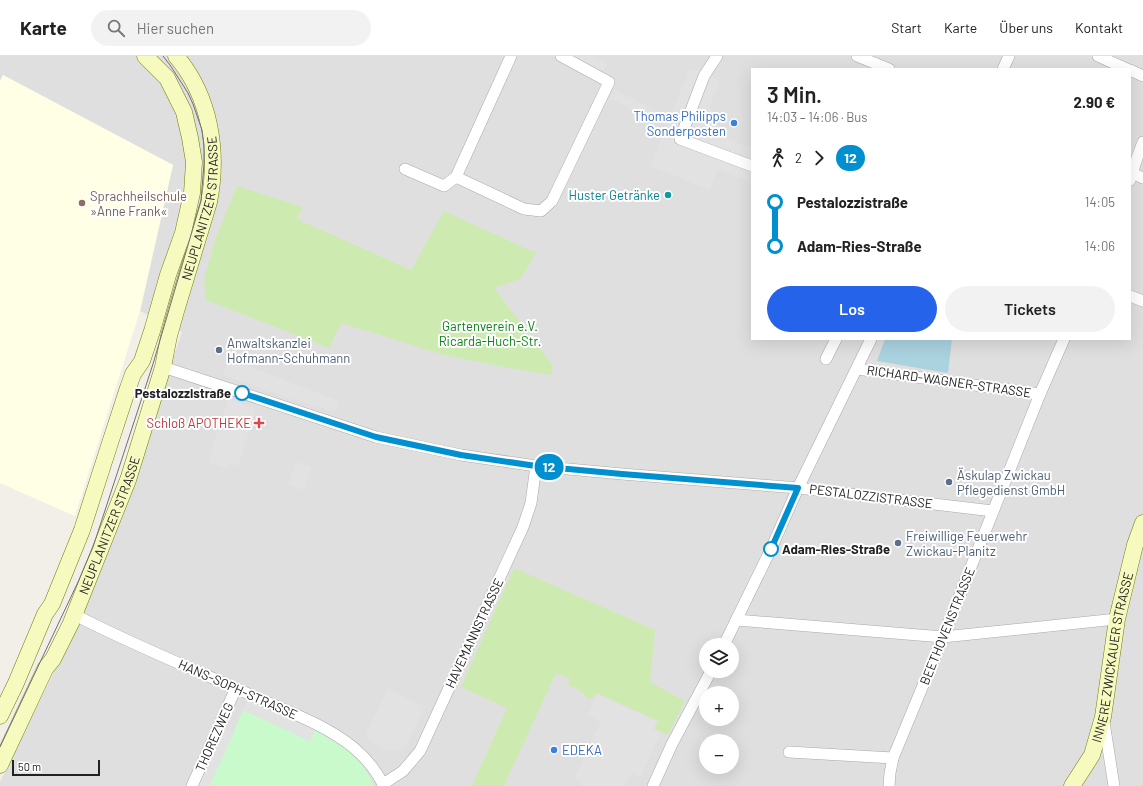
<!DOCTYPE html>
<html lang="de">
<meta charset="utf-8">
<style>
:root{--surface:#fff;--page:#f2f2f2;--text:#222;--muted:#767676;--line:#e0e0e0;--accent:#2563eb}
body{margin:0;font-family:Barlow,sans-serif;background:var(--page);color:var(--text);height:100vh;display:flex;flex-direction:column;font-size:15px;white-space:nowrap}
*{box-sizing:border-box;margin:0}
p{font-size:13px;color:var(--muted)}
.icon{flex:none;width:22px;height:22px;fill:none;stroke:currentColor;stroke-width:2;stroke-linecap:round;stroke-linejoin:round}
.map{position:relative;flex:1;overflow:hidden}
.sheet{position:absolute;left:751px;top:12px;width:380px;height:272px;display:flex;flex-direction:column;background:var(--surface);border-radius:0px;box-shadow:0 4px 16px #0002}
.sheet>*{flex:none}
.badge{padding:0 8px;border-radius:13px;font-size:14px;line-height:26px}
.controls{position:absolute;left:699px;top:582px;display:grid;gap:8px}
.controls a{display:grid;place-items:center;width:40px;height:40px;border-radius:50%;background:var(--surface);box-shadow:0 4px 16px #0002;font-size:20px}
.scale{position:absolute;left:12px;bottom:10px;width:88px;box-sizing:border-box;padding-left:4px;border:2px solid #222;border-top:0;font-size:11px;line-height:14px;white-space:nowrap;color:#222;-webkit-text-stroke:3px #fff;paint-order:stroke}
.map>.badge{position:absolute;translate:-50% -50%;box-shadow:0 0 0 2px #fff}
.legs{display:flex;align-items:center;gap:6px;height:44px;padding:0 16px;font-size:13px}
.legs p{margin-inline-start:auto}
.headline{display:flex;align-items:center;justify-content:space-between;height:68px;padding:0 16px}
h1{font-size:22px;font-weight:600;line-height:30px}
.action{display:flex;gap:8px;margin-top:auto;padding:8px 16px}
.action a{flex:1;height:46px;border-radius:24px;background:var(--accent);color:#fff;font-size:16px;font-weight:600;line-height:46px;text-align:center}
.action a+a{background:var(--page);color:var(--text)}
ul{padding:0 16px;list-style:none}
li{display:flex;align-items:center;gap:14px;height:44px;font-size:15px}
li i{display:grid;place-items:center;width:6px;height:100%;margin:0 5px;background:currentColor}
li i::after{content:'';width:10px;height:10px;margin:-5px;border:3px solid;border-radius:50%;background:var(--surface)}
li p{margin-inline-start:auto}
li:first-child i{background:linear-gradient(#0000 50%,currentColor 0)}
li:last-child i{background:linear-gradient(currentColor 50%,#0000 0)}
header{display:flex;align-items:center;gap:24px;box-sizing:border-box;height:56px;padding:0 20px;background:var(--surface);border-bottom:1px solid var(--line)}
header strong{font-size:19px}
nav{display:flex;gap:22px;margin-inline-start:auto;font-size:14px}
.search{width:280px;height:36px;background:var(--page);display:flex;align-items:center;gap:10px;box-sizing:border-box;padding:0 14px;border-radius:22px;color:var(--muted);font-size:15px}
.map>svg:first-child{display:block}
</style>
<header>
<strong>Karte</strong>
<div class="search"><svg class="icon" aria-label="search" viewBox="0 0 24 24"><circle cx="10" cy="10" r="6"/><path d="M15 15l6 6"/></svg>Hier suchen</div>
<nav><a>Start</a><a>Karte</a><a>Über uns</a><a>Kontakt</a></nav>
</header>
<div class="map">
<svg width="1143" height="730" viewBox="0 0 1143 730">
<rect width="100%" height="100%" fill="#f2efe9"/>
<!-- residential -->
<path fill="#e0dfdf" fill-rule="evenodd" d="M 0,0 L 1143,0 L 1143,730 L 0,730 L 0,726 L 88,546 L 115,476 L 182,276 L 140,255 L 173,109 L 3,19 L 0,25 ZM 752,13 L 1130,13 L 1130,283 L 752,283 ZM 706,589 L 732,589 L 732,615 L 706,615 ZM 706,637 L 732,637 L 732,663 L 706,663 ZM 706,685 L 732,685 L 732,711 L 706,711 Z"/>
<!-- education -->
<path fill="#ffffe5" d="M 3,19 L 173,109 L 140,255 L 75,460 L 0,427 L 0,25 Z"/>
<!-- grass -->
<g fill="#cdebb0">
<path d="M 237,130 L 303,151 L 297,163 L 411,214 L 444,155 L 536,197 L 520,223 L 494,232 L 553,310 L 551,319 L 504,311 L 444,299 L 341,267 L 329,292 L 206,244 L 204,223 L 216,181 Z"/>
<path d="M 514,512 L 655,574 L 650,626 L 685,645 L 668,679 L 655,673 L 658,665 L 597,637 L 589,644 L 581,635 L 568,629 L 570,623 L 556,617 L 504,730 L 472,730 L 507,652 L 461,631 Z"/>
</g>
<!-- park -->
<path fill="#c8facc" d="M 243,654 L 310,685 L 315,674 L 348,694 L 363,710 L 375,730 L 209,730 Z"/>
<!-- parking -->
<g fill="#e2e2e2">
<path d="M 574,0 L 592,0 L 608,9 L 603,16 Z"/>
<path d="M 690,12 L 720,24 L 709,53 L 720,57 L 712,77 L 752,92 L 752,127 L 718,113 L 710,134 L 650,110 Z"/>
<path d="M 614,33 L 663,59 L 658,67 L 610,42 Z"/>
<path d="M 229,303 L 339,345 L 335,356 L 288,342 L 223,319 Z"/>
<path d="M 228,343 L 256,352 L 238,410 L 229,408 L 227,413 L 208,406 Z"/>
<path d="M 296,406 L 311,411 L 304,434 L 288,429 Z"/>
<path d="M 388,633 L 425,651 L 407,689 L 400,694 L 386,694 L 372,687 L 366,677 Z"/>
<path d="M 597,638 L 657,665 L 653,674 L 661,677 L 640,721 L 631,717 L 625,730 L 581,730 L 582,727 L 574,723 L 601,665 L 588,659 Z"/>
<path d="M 248,643 L 315,674 L 310,685 L 243,654 Z"/>
<path d="M 224,672 L 234,677 L 209,730 L 197,730 Z"/>
</g>
<!-- water -->
<path fill="#aad3df" d="M 885,283 L 952,283 L 948,317 L 877,305 Z"/>
<g fill="none" stroke-linecap="round" stroke-linejoin="round">
<defs>
<g id="street">
<path d="M 717,0 L 704,20 L 680,83 L 752,110"/>
<path d="M 857,0 L 889,13"/>
<path d="M 1098,0 L 1127,13"/>
<path d="M 1003,13 L 1009,0"/>
<path d="M 1130,14 L 1143,20"/>
<path d="M 405,113 L 444,130 L 456,121 L 511,0"/>
<path d="M 1130,116 L 1143,122"/>
<path d="M 456,121 L 524,153 L 541,155 L 552,145 L 609,26 L 561,0"/>
<path d="M 1130,124 L 1137,102 L 1143,86"/>
<path d="M 1130,240 L 1143,245"/>
<path d="M 826,303 L 836,283"/>
<path d="M 163,311 L 376,381 L 461,399 L 536,410 L 622,418 L 798,432 L 993,455"/>
<path d="M 857,313 L 1040,338"/>
<path d="M 75,559 C 135,590 198,615 260,643 C 292,657 327,670 354,692 C 366,702 377,716 384,730"/>
<path d="M 736,564 L 943,581 L 1117,563"/>
<path d="M 724,589 L 771,493 L 798,432 L 871,283"/>
<path d="M 1104,666 L 1114,730"/>
<path d="M 789,696 L 893,702"/>
<path d="M 383,728 L 403,715 L 420,695 L 523,471 L 531,447 L 536,410"/>
<path d="M 192,730 L 236,632"/>
<path d="M 653,730 L 672,688 L 711,615"/>
<path d="M 889,730 L 890,717 L 893,702 L 943,581 L 1040,338 L 1064,283"/>
</g>
<g id="secondary">
<path d="M 0,660 L 16,627 L 45,558 L 52,548 L 82,474 L 110,387 L 128,332 L 133,318 L 142,305 L 152,275 L 168,219 L 183,177 L 192,137 L 194,106 L 190,82 L 184,56 L 167,22 L 145,0"/>
<path id="s1" d="M 0,709 L 45,613 L 53,603 L 71,567 L 128,424 L 163,311 L 169,280 L 176,255 L 209,146 C 219,95 210,40 176,0"/>
<path id="s2" d="M 1072,730 L 1092,699 L 1103,661 L 1117,563 L 1135,489 L 1143,467"/>
</g>
</defs>
<!-- street casing -->
<use href="#street" stroke="#a9a9a9" stroke-width="12"/>
<!-- secondary casing -->
<use href="#secondary" stroke="#707d05" stroke-width="17"/>
<!-- street -->
<use href="#street" stroke="#fff" stroke-width="11"/>
<!-- secondary -->
<use href="#secondary" stroke="#f7fabf" stroke-width="16"/>
<!-- tram -->
<path stroke="#707070" stroke-width="1" d="M 0,691 L 78,526 L 93,491 L 153,308 L 201,145 L 204,108 L 204,89 L 202,74 L 193,48 L 188,37 L 170,9 L 163,0"/>
</g>
<g fill="none" stroke-linecap="round" stroke-linejoin="round">
<defs>
<path id="line-1" d="M 242,337 L 376,381 L 461,399 L 536,410 L 622,418 L 798,432 L 771,493"/>
</defs>
<!-- line-1 casing -->
<use href="#line-1" stroke="#fff" stroke-width="9"/>
<!-- line-1 -->
<use href="#line-1" stroke="#008fcf" stroke-width="6"/>
</g>
<!-- markers -->
<g fill="#3f7fe0" stroke="#fff" stroke-width="1.5">
<circle cx="734" cy="67" r="4"/>
<circle cx="554" cy="694" r="4"/>
</g>
<circle fill="#0f9aa8" stroke="#fff" stroke-width="1.5" cx="668" cy="139" r="4"/>
<circle fill="#8d6e63" stroke="#fff" stroke-width="1.5" cx="82" cy="147" r="4"/>
<g fill="#5c6f8a" stroke="#fff" stroke-width="1.5">
<circle cx="219" cy="294" r="4"/>
<circle cx="949" cy="426" r="4"/>
<circle cx="898" cy="487" r="4"/>
</g>
<g fill="#fff" stroke="#008fcf" stroke-width="2">
<circle cx="242" cy="337" r="7"/>
<circle cx="771" cy="493" r="7"/>
</g>
<path fill="#e0444e" stroke="#fff" stroke-width="1.5" d="M257 361h4v4h4v4h-4v4h-4v-4h-4v-4h4z"/>
<g text-anchor="middle" stroke-width="4" stroke-linejoin="round" paint-order="stroke">
<!-- shop labels -->
<g font-size="13" fill="#366cbe" stroke="#fff" text-anchor="end">
<text x="726" y="65">Thomas Philipps<tspan x="726" dy="15">Sonderposten</tspan></text>
<text x="562" y="699" text-anchor="start">EDEKA</text>
</g>
<!-- culture labels -->
<g font-size="13" fill="#0d838f" stroke="#fff" text-anchor="end">
<text x="660" y="144">Huster Getränke</text>
</g>
<!-- education labels -->
<g font-size="13" fill="#785e54" stroke="#fff" text-anchor="start">
<text x="90" y="145">Sprachheilschule<tspan x="90" dy="15">»Anne Frank«</tspan></text>
</g>
<!-- street labels -->
<g font-size="13" fill="#222" stroke="#fff">
<text dy="5" stroke="none"><textPath href="#s1" startOffset="595">NEUPLANITZER STRASSE</textPath></text>
<text transform="translate(949 325) rotate(8)" y="5">RICHARD-WAGNER-STRASSE</text>
<text transform="translate(871 440) rotate(7)" y="5">PESTALOZZISTRASSE</text>
<text dy="5" stroke="none"><textPath href="#s1" startOffset="264">NEUPLANITZER STRASSE</textPath></text>
<text transform="translate(947 570) rotate(-68)" y="5">BEETHOVENSTRASSE</text>
<text transform="translate(474 577) rotate(-65)" y="5">HAVEMANNSTRASSE</text>
<text dy="5" stroke="none"><textPath href="#s2" startOffset="137">INNERE ZWICKAUER STRASSE</textPath></text>
<text transform="translate(238 633) rotate(24)" y="5">HANS-SOPH-STRASSE</text>
<text transform="translate(214 681) rotate(-66)" y="5">THOREZWEG</text>
</g>
<!-- park labels -->
<g font-size="13" fill="#0c8416" stroke="#fff">
<text x="490" y="275">Gartenverein e.V.<tspan x="490" dy="15">Ricarda-Huch-Str.</tspan></text>
</g>
<!-- service labels -->
<g font-size="13" fill="#4e5e75" stroke="#fff" text-anchor="start">
<text x="227" y="292">Anwaltskanzlei<tspan x="227" dy="15">Hofmann-Schuhmann</tspan></text>
<text x="957" y="424">Äskulap Zwickau<tspan x="957" dy="15">Pflegedienst GmbH</tspan></text>
<text x="906" y="485">Freiwillige Feuerwehr<tspan x="906" dy="15">Zwickau-Planitz</tspan></text>
</g>
<!-- stop labels -->
<g font-size="13" font-weight="bold" fill="#222" stroke="#fff" text-anchor="end">
<text x="231" y="342">Pestalozzistraße</text>
<text x="782" y="498" text-anchor="start">Adam-Ries-Straße</text>
</g>
<!-- health labels -->
<g font-size="13" fill="#be3a42" stroke="#fff" text-anchor="end">
<text x="251" y="372">Schloß APOTHEKE</text>
</g>
</g>
</svg>
<div class="controls">
<a><svg class="icon" aria-label="layers" viewBox="0 0 24 24"><path d="M12 4l9 5-9 5-9-5zM3 14l9 5 9-5"/></svg></a>
<a>+</a>
<a>−</a>
</div>
<div class="scale">50 m</div>
<b class="badge" style="left:549px;top:411px;background:#008fcf;color:#fff">12</b>
<section class="sheet">
<div class="headline"><div><h1>3 Min.</h1><p>14:03 – 14:06 · Bus</p></div><b>2.90 €</b></div>
<div class="legs"><svg class="icon" aria-label="walk" viewBox="0 0 24 24"><circle cx="13" cy="4" r="2"/><path d="M13 8l-2 6 4 7M11 14l-3 7M7 12l3-4h3l4 4"/></svg>2<svg class="icon" aria-label="forward" viewBox="0 0 24 24"><path d="M9 5l7 7-7 7"/></svg><b class="badge" style="background:#008fcf;color:#fff">12</b></div>
<ul>
<li><i style="color:#008fcf"></i><b>Pestalozzistraße</b><p>14:05</p></li>
<li><i style="color:#008fcf"></i><b>Adam-Ries-Straße</b><p>14:06</p></li>
</ul>
<div class="action"><a>Los</a><a>Tickets</a></div>
</section>
</div>
